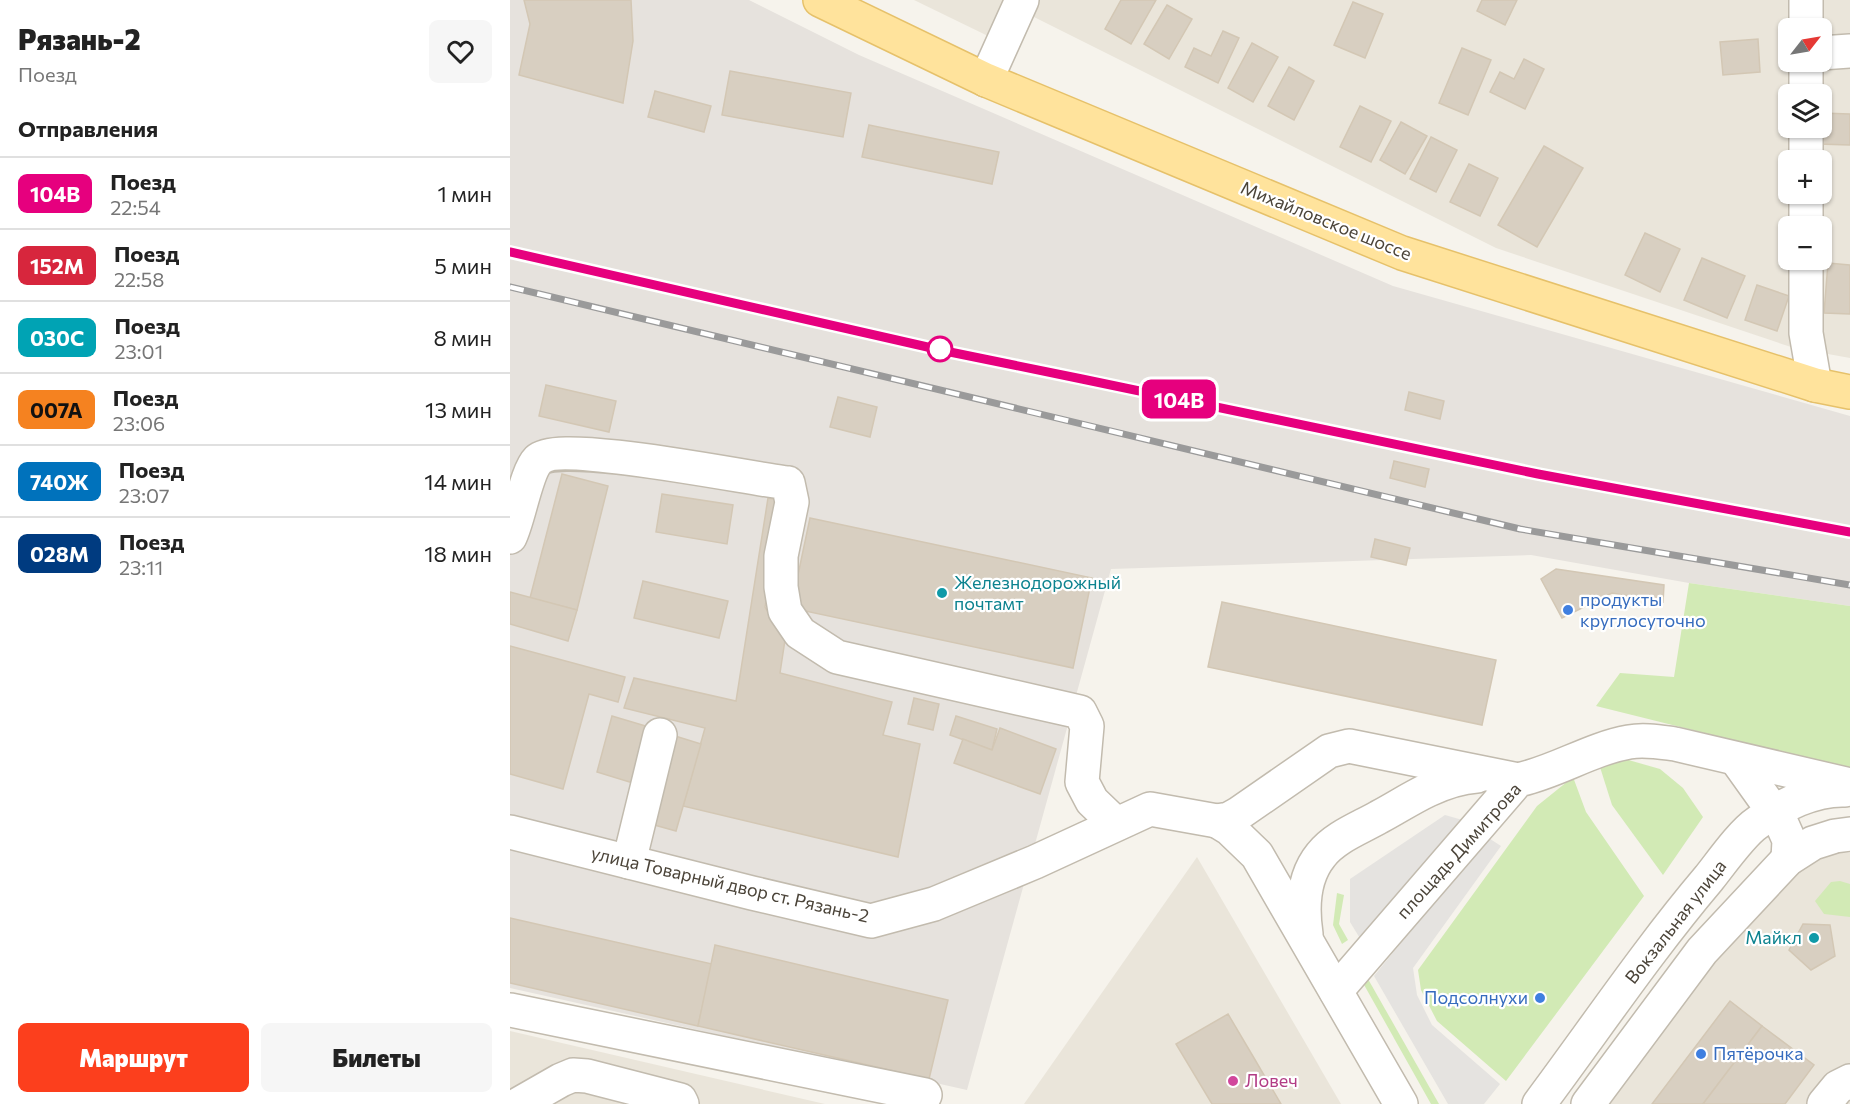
<!DOCTYPE html>
<html lang="ru">
<meta charset="utf-8">
<style>
:root{--surface:#fff;--page:#f6f6f6;--text:#222;--muted:#767676;--line:#e0e0e0;--accent:#fc3f1d}
body{margin:0;font-family:Commissioner,sans-serif;background:var(--page);color:var(--text);height:100vh;display:flex;flex-direction:column;font-size:22px;white-space:nowrap}
*{box-sizing:border-box;margin:0}
p{font-size:20px;color:var(--muted)}
.icon{flex:none;width:33px;height:33px;fill:none;stroke:currentColor;stroke-width:2;stroke-linecap:round;stroke-linejoin:round}
.map{position:relative;flex:1;overflow:hidden}
.side{display:flex;flex-direction:column;background:var(--surface);width:510px}
.side>*{flex:none}
.badge{padding:0 12px;border-radius:9px;font-size:21px;line-height:39px}
.needle{width:39px;rotate:59deg}
.buttons{position:absolute;left:1268px;top:18px;display:grid;gap:12px}
.buttons a{display:grid;place-items:center;width:54px;height:54px;border-radius:9px;background:var(--surface);box-shadow:0 2px 4px #0004;font-size:30px}
.map>.badge{position:absolute;translate:-50% -50%;box-shadow:0 0 0 3px #fff}
h2{padding:0 18px;font-size:22px;line-height:54px}
.round{display:grid;place-items:center;flex:none;width:63px;height:63px;border-radius:9px;background:var(--page)}
.headline{display:flex;align-items:center;justify-content:space-between;height:102px;padding:0 18px}
h1{font-size:28px;font-weight:800;line-height:45px}
.cta{display:flex;gap:12px;margin-top:auto;padding:12px 18px}
.cta a{flex:1;height:69px;border-radius:9px;background:var(--accent);color:#fff;font-size:24px;font-weight:800;line-height:69px;text-align:center}
.cta a+a{background:var(--page);color:var(--text)}
ul{padding:0;list-style:none}
li{display:flex;align-items:center;gap:18px;height:72px;padding:0 18px;border-top:2px solid var(--line)}
li div{flex:1}
li b{display:block;font-size:22px}
li em{font-style:normal}
li .badge{min-width:66px;font-weight:700;text-align:center}
main{display:flex;flex:1;min-height:0}
.map>svg:first-child{display:block}
</style>
<main>
<section class="side">
<div class="headline"><div><h1>Рязань-2</h1><p>Поезд</p></div><a class="round"><svg class="icon" aria-label="heart" viewBox="0 0 24 24"><path d="M12 20l-8-8c-3-5 5-10 8-4 3-6 11-1 8 4z"/></svg></a></div>
<h2>Отправления</h2>
<ul>
<li><span class="badge" style="background:#e6007e;color:#fff">104В</span><div><b>Поезд</b><p>22:54</p></div><em>1 мин</em></li>
<li><span class="badge" style="background:#d7263d;color:#fff">152М</span><div><b>Поезд</b><p>22:58</p></div><em>5 мин</em></li>
<li><span class="badge" style="background:#00a3b4;color:#fff">030C</span><div><b>Поезд</b><p>23:01</p></div><em>8 мин</em></li>
<li><span class="badge" style="background:#f58220;color:#111">007А</span><div><b>Поезд</b><p>23:06</p></div><em>13 мин</em></li>
<li><span class="badge" style="background:#0072bc;color:#fff">740Ж</span><div><b>Поезд</b><p>23:07</p></div><em>14 мин</em></li>
<li><span class="badge" style="background:#003b80;color:#fff">028М</span><div><b>Поезд</b><p>23:11</p></div><em>18 мин</em></li>
</ul>
<div class="cta"><a>Маршрут</a><a>Билеты</a></div>
</section>
<div class="map">
<svg width="1340" height="1104" viewBox="0 0 1340 1104">
<rect width="100%" height="100%" fill="#f6f3ec"/>
<!-- residential -->
<g fill="#eae5da">
<path d="M 404,0 L 496,0 L 478,36 Z"/>
<path d="M 529,0 L 1281,0 L 1281,28 L 1278,28 L 1278,62 L 1281,62 L 1282,94 L 1278,94 L 1278,128 L 1282,128 L 1282,160 L 1278,160 L 1278,194 L 1282,194 L 1283,226 L 1278,226 L 1278,260 L 1283,260 L 1284,348 L 986,248 L 522,16 Z"/>
<path d="M 1305,0 L 1340,0 L 1340,358 L 1307,352 L 1311,260 L 1311,28 Z"/>
<path d="M 1287,852 L 1340,853 L 1340,1104 L 1094,1104 Z"/>
<path d="M 687,857 L 831,1104 L 514,1104 Z"/>
<path d="M 0,1031 L 315,1104 L 0,1104 Z"/>
</g>
<!-- industrial -->
<path fill="#e6e2dd" d="M 0,0 L 239,0 L 349,55 L 883,286 L 1340,416 L 1340,606 L 1179,583 L 1021,555 L 601,569 L 457,1090 L 0,988 Z"/>
<!-- green -->
<g fill="#d2eab5">
<path d="M 1179,583 L 1340,606 L 1340,769 L 1086,706 L 1110,673 L 1164,677 Z"/>
<path d="M 1115,759 L 1150,769 L 1173,788 L 1193,817 L 1153,875 L 1102,805 L 1089,764 Z"/>
<path d="M 1063,777 L 1076,812 L 1134,896 L 996,1081 L 927,1021 L 911,990 L 908,970 L 1027,806 Z"/>
<path d="M 1330,881 L 1340,884 L 1340,917 L 1314,914 L 1305,901 L 1321,882 Z"/>
<path d="M 827,893 L 834,895 L 829,924 L 838,940 L 832,944 L 823,925 Z"/>
<path d="M 858,979 L 929,1104 L 921,1104 L 853,983 Z"/>
</g>
<!-- parking -->
<g fill="#e5e3e0">
<path d="M 935,815 L 956,821 L 851,940 L 840,922 L 840,879 Z"/>
<path d="M 977,837 L 991,846 L 903,968 L 907,995 L 922,1025 L 990,1084 L 974,1104 L 938,1104 L 864,976 Z"/>
</g>
<!-- building -->
<g fill="#d8cfc1" stroke="#d3c7b4" stroke-width="1.5">
<path d="M 14,0 L 121,0 L 123,41 L 113,103 L 9,75 L 20,24 Z"/>
<path d="M 611,0 L 646,0 L 621,44 L 595,29 Z"/>
<path d="M 972,0 L 1007,0 L 995,25 L 967,11 Z"/>
<path d="M 843,2 L 873,14 L 855,58 L 824,45 Z"/>
<path d="M 657,5 L 682,19 L 659,59 L 634,44 Z"/>
<path d="M 713,31 L 729,38 L 708,83 L 675,67 L 684,48 L 701,56 Z"/>
<path d="M 1248,39 L 1250,72 L 1213,75 L 1210,42 Z"/>
<path d="M 742,43 L 768,57 L 743,102 L 718,88 Z"/>
<path d="M 952,48 L 981,60 L 958,115 L 929,103 Z"/>
<path d="M 1014,59 L 1034,69 L 1015,109 L 980,92 L 990,72 L 1004,79 Z"/>
<path d="M 779,67 L 804,81 L 784,120 L 758,106 Z"/>
<path d="M 220,71 L 341,93 L 333,137 L 212,115 Z"/>
<path d="M 145,91 L 201,106 L 194,132 L 138,117 Z"/>
<path d="M 850,106 L 881,121 L 861,162 L 830,147 Z"/>
<path d="M 1311,113 L 1340,114 L 1340,145 L 1308,144 Z"/>
<path d="M 891,122 L 917,136 L 895,174 L 870,160 Z"/>
<path d="M 359,125 L 489,152 L 482,184 L 352,157 Z"/>
<path d="M 921,137 L 947,150 L 926,192 L 900,179 Z"/>
<path d="M 1034,146 L 1073,168 L 1027,247 L 988,225 Z"/>
<path d="M 959,164 L 988,178 L 970,216 L 940,202 Z"/>
<path d="M 1135,233 L 1170,249 L 1150,292 L 1115,275 Z"/>
<path d="M 1192,258 L 1235,276 L 1217,318 L 1174,300 Z"/>
<path d="M 1318,263 L 1340,265 L 1340,314 L 1314,313 Z"/>
<path d="M 1247,285 L 1279,296 L 1267,331 L 1235,320 Z"/>
<path d="M 36,385 L 106,401 L 99,432 L 29,416 Z"/>
<path d="M 899,392 L 934,401 L 930,419 L 895,410 Z"/>
<path d="M 328,397 L 367,407 L 360,437 L 320,427 Z"/>
<path d="M 884,461 L 919,469 L 915,487 L 880,478 Z"/>
<path d="M 52,474 L 98,486 L 67,610 L 20,598 Z"/>
<path d="M 152,494 L 223,505 L 217,544 L 146,532 Z"/>
<path d="M 258,498 L 273,501 L 255,607 L 275,640 L 270,673 L 382,702 L 373,735 L 410,744 L 388,857 L 173,806 L 195,728 L 114,708 L 124,678 L 226,701 Z"/>
<path d="M 300,518 L 582,578 L 563,668 L 281,608 Z"/>
<path d="M 865,539 L 900,548 L 896,565 L 861,557 Z"/>
<path d="M 1046,569 L 1154,585 L 1153,602 L 1102,593 L 1052,618 L 1031,579 Z"/>
<path d="M 133,581 L 218,601 L 209,638 L 124,618 Z"/>
<path d="M 0,592 L 67,610 L 58,641 L 0,624 Z"/>
<path d="M 712,602 L 986,660 L 972,725 L 698,667 Z"/>
<path d="M 0,646 L 115,677 L 108,702 L 79,694 L 53,789 L 0,774 Z"/>
<path d="M 404,698 L 429,704 L 423,730 L 398,724 Z"/>
<path d="M 102,716 L 139,727 L 123,783 L 87,772 Z"/>
<path d="M 446,716 L 487,729 L 482,750 L 440,735 Z"/>
<path d="M 490,728 L 546,749 L 530,794 L 444,763 L 453,739 L 482,750 Z"/>
<path d="M 162,735 L 191,744 L 166,831 L 137,823 Z"/>
<path d="M 0,918 L 202,964 L 188,1026 L 0,983 Z"/>
<path d="M 1293,924 L 1320,925 L 1325,956 L 1301,970 L 1279,950 Z"/>
<path d="M 205,945 L 438,1000 L 419,1079 L 188,1026 Z"/>
<path d="M 1220,1001 L 1252,1026 L 1193,1104 L 1142,1104 Z"/>
<path d="M 718,1014 L 744,1058 L 771,1104 L 702,1104 L 666,1044 Z"/>
<path d="M 1252,1026 L 1304,1065 L 1275,1104 L 1193,1104 Z"/>
</g>
<g fill="none" stroke-linecap="round" stroke-linejoin="round">
<defs>
<g id="minor">
<path d="M 1296,0 L 1296,28"/>
<path d="M 1311,53 L 1340,51"/>
<path d="M 1296,62 L 1296,94"/>
<path d="M 476,80 L 512,0"/>
<path d="M 1296,128 L 1296,160"/>
<path d="M 1296,194 L 1296,226"/>
<path d="M 1296,260 L 1296,333 L 1305,385"/>
<path d="M 0,537 C 9,519 16,472 28,460 C 49,439 240,479 278,483 L 282,502 L 271,556 L 271,587 L 275,611 L 290,633 L 327,657 L 570,712 L 577,726 L 572,782 L 582,801 L 606,824"/>
<path d="M 1226,759 L 1271,822 L 1279,840 L 1278,859"/>
<path d="M 0,832 L 242,893 L 361,921 L 424,904 L 525,862 L 640,809 L 707,821"/>
<path d="M 119,862 L 150,735"/>
<path d="M 796,934 C 792,907 793,877 811,855 C 825,837 850,828 869,817 C 886,808 901,798 918,790 C 933,783 951,777 967,776"/>
<path d="M 826,991 L 1008,780 C 1046,772 1080,749 1119,742 C 1134,739 1150,742 1165,744 L 1340,785"/>
<path d="M 0,1010 L 415,1095"/>
<path d="M 9,1104 L 51,1080 L 63,1075 L 77,1076 L 170,1100 L 172,1104"/>
<path d="M 891,1104 L 747,855 L 720,829 L 707,821 L 719,819 L 728,814 L 819,751 L 839,746 L 1008,780"/>
<path d="M 1029,1104 C 1085,1029 1138,950 1199,878 C 1211,863 1232,833 1247,823 C 1271,805 1305,789 1335,790"/>
<path d="M 1078,1104 L 1192,951 L 1278,859 L 1303,843 L 1325,836 L 1340,834"/>
<path d="M 1314,1104 L 1328,1087 L 1340,1081"/>
</g>
<path id="major" d="M 310,0 L 476,80 L 892,253 L 1305,385 L 1340,392"/>
</defs>
<!-- minor casing -->
<use href="#minor" stroke="#c2bbae" stroke-width="36"/>
<!-- major casing -->
<use href="#major" stroke="#e6c16a" stroke-width="36"/>
<!-- minor -->
<use href="#minor" stroke="#fff" stroke-width="33"/>
<!-- major -->
<use href="#major" stroke="#ffe39c" stroke-width="33"/>
<defs>
<g id="rail">
<path d="M 0,252 L 435,351 L 1028,474 L 1340,532"/>
<path d="M 0,287 L 1010,529 L 1340,585"/>
</g>
</defs>
<!-- rail casing -->
<use href="#rail" stroke="#9a9a9a" stroke-width="7"/>
<!-- rail -->
<use href="#rail" stroke="#fff" stroke-width="4.5" stroke-dasharray="14" stroke-linecap="butt"/>
</g>
<g fill="none" stroke-linecap="round" stroke-linejoin="round">
<defs>
<path id="line" d="M 0,252 L 435,351 L 572,379 L 1028,474 L 1340,532"/>
</defs>
<!-- line casing -->
<use href="#line" stroke="#fff" stroke-width="14"/>
<!-- line -->
<use href="#line" stroke="#e6007e" stroke-width="9"/>
</g>
<!-- markers -->
<circle fill="#fff" stroke="#e6007e" stroke-width="3" cx="430" cy="349" r="12"/>
<g fill="#0f9aa8" stroke="#fff" stroke-width="2">
<circle cx="432" cy="593" r="6"/>
<circle cx="1304" cy="938" r="6"/>
</g>
<g fill="#3f7fe0" stroke="#fff" stroke-width="2">
<circle cx="1058" cy="610" r="6"/>
<circle cx="1030" cy="998" r="6"/>
<circle cx="1191" cy="1054" r="6"/>
</g>
<circle fill="#d1479c" stroke="#fff" stroke-width="2" cx="723" cy="1081" r="6"/>
<g text-anchor="middle" stroke-width="4.5" stroke-linejoin="round" paint-order="stroke">
<!-- street labels -->
<g font-size="18" fill="#4b4439" stroke="#fff">
<text transform="translate(816 221) rotate(22)" y="6">Михайловское шоссе</text>
<text transform="translate(949 851) rotate(-48)" y="6">площадь Димитрова</text>
<text transform="translate(220 885) rotate(13)" y="6">улица Товарный двор ст. Рязань-2</text>
<text transform="translate(1166 922) rotate(-52)" y="6">Вокзальная улица</text>
</g>
<!-- culture labels -->
<g font-size="18" fill="#0d838f" stroke="#fff" text-anchor="start">
<text x="444" y="589">Железнодорожный<tspan x="444" dy="21">почтамт</tspan></text>
<text x="1292" y="944" text-anchor="end">Майкл</text>
</g>
<!-- shop labels -->
<g font-size="18" fill="#366cbe" stroke="#fff" text-anchor="start">
<text x="1070" y="606">продукты<tspan x="1070" dy="21">круглосуточно</tspan></text>
<text x="1018" y="1004" text-anchor="end">Подсолнухи</text>
<text x="1203" y="1060">Пятёрочка</text>
</g>
<!-- hotel labels -->
<g font-size="18" fill="#b23c85" stroke="#fff" text-anchor="start">
<text x="735" y="1087">Ловеч</text>
</g>
</g>
</svg>
<div class="buttons">
<a><svg class="needle" viewBox="-14 -14 28 28"><path d="M0-13l5 13h-10z" fill="#e53935"/><path d="M0 13l5-13h-10z" fill="#767676"/></svg></a>
<a><svg class="icon" aria-label="layers" viewBox="0 0 24 24"><path d="M12 4l9 5-9 5-9-5zM3 14l9 5 9-5"/></svg></a>
<a>+</a>
<a>−</a>
</div>
<b class="badge" style="left:669px;top:399px;background:#e6007e;color:#fff">104В</b>
</div>
</main>
